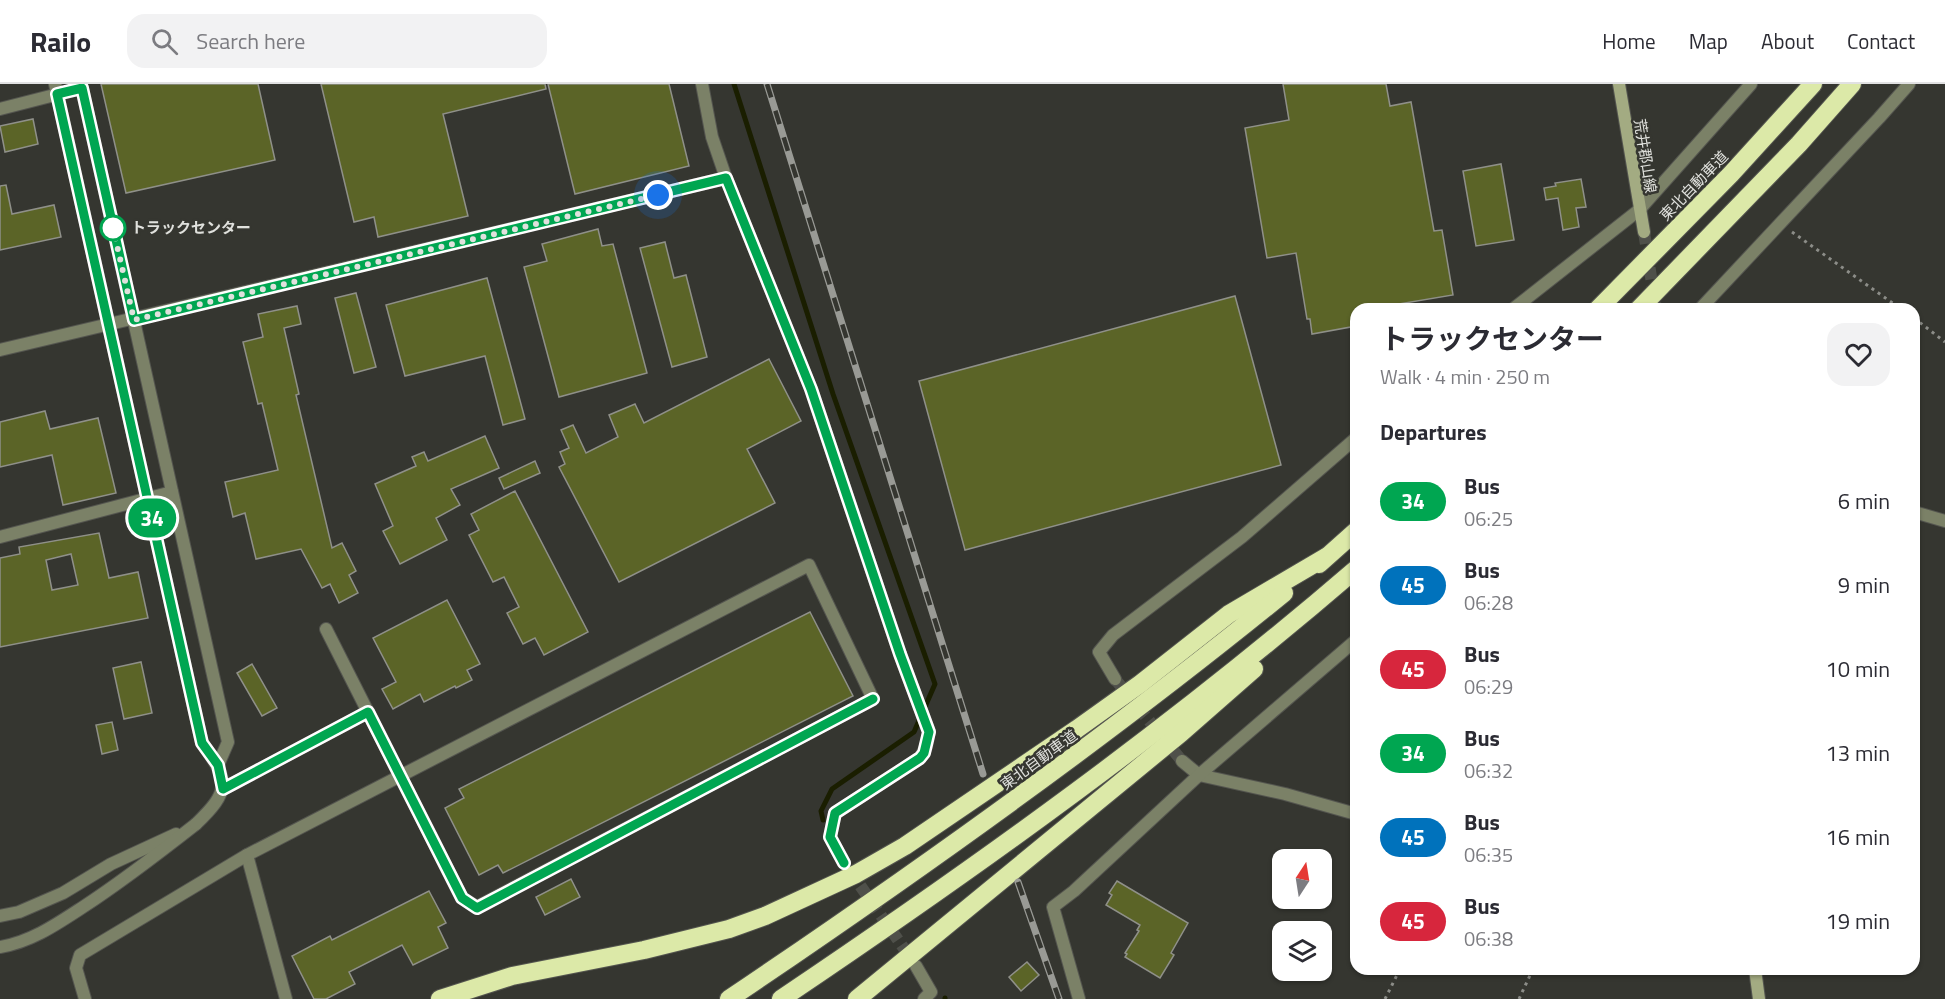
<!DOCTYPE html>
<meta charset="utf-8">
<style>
:root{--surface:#fff;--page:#f2f2f3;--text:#2b2b33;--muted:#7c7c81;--line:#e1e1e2}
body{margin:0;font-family:"Titillium Web","Noto Sans JP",sans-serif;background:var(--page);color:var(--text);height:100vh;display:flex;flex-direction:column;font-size:22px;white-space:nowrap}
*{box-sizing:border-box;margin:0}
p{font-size:20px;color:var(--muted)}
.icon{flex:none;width:33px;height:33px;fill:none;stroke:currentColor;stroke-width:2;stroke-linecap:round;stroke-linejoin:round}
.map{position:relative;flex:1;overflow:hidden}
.panel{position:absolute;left:1350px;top:219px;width:570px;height:672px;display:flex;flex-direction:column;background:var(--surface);border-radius:18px;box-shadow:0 2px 4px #0004}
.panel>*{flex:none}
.badge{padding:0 12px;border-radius:20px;font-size:21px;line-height:39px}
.needle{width:39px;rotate:12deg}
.controls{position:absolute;left:1272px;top:765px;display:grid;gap:12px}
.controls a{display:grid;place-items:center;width:60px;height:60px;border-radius:12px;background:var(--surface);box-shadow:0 2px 4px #0004;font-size:30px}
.you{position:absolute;width:30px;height:30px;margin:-15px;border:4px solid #fff;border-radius:50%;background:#1a73e8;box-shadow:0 0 0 9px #1a73e833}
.map>.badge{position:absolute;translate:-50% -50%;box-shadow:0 0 0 3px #fff}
h2{padding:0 30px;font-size:22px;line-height:54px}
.round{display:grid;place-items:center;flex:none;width:63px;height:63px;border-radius:18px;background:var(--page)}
.head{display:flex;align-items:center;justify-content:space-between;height:102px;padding:0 30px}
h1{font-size:28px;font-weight:700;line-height:45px}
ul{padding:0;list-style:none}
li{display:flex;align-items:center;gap:18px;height:84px;padding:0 30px}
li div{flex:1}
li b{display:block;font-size:22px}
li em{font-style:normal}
li .badge{min-width:66px;font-weight:700;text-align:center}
header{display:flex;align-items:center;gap:36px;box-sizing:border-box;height:84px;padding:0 30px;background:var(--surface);border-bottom:2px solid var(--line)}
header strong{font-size:28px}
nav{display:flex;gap:33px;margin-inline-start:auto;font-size:21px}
.search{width:420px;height:54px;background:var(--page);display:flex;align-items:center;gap:15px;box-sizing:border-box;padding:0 21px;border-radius:18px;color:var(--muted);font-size:22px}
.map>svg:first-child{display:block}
</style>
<header>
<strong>Railo</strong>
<div class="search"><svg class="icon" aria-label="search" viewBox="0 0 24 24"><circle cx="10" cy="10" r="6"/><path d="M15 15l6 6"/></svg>Search here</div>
<nav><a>Home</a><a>Map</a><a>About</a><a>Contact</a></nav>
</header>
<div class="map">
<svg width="1945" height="915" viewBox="0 0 1945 915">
<rect width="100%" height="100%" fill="#353630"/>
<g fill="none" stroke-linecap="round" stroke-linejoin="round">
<!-- stream -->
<g stroke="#1a1e00" stroke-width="5">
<path d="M 734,0 L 833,310 L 935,600 L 914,648 L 832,705 L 821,727 L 823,736"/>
<path d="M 945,914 L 945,915"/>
</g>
</g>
<!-- building -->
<g fill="#5b6427" stroke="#8f9089" stroke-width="1.5" fill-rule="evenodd">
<path d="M 101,0 L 258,0 L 275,76 L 126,109 Z"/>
<path d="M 321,0 L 545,0 L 546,5 L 443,30 L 468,132 L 378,153 L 374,133 L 354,138 Z"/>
<path d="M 548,0 L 669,0 L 689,82 L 575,110 Z"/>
<path d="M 1283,0 L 1386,0 L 1390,22 L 1411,18 L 1434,147 L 1442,146 L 1453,211 L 1369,225 L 1356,225 L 1356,242 L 1312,250 L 1310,235 L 1307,235 L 1296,169 L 1267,174 L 1245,44 L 1289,36 Z"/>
<path d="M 33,35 L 38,60 L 5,68 L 0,42 Z"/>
<path d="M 1501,80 L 1514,156 L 1476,162 L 1463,87 Z"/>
<path d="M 1581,95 L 1586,123 L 1576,124 L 1579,143 L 1563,146 L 1558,114 L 1546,116 L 1544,104 L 1556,102 L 1555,99 Z"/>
<path d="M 6,101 L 12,130 L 54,121 L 61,153 L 0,166 L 0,102 Z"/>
<path d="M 598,145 L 602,162 L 613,160 L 647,289 L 559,313 L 524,183 L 547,177 L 542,160 Z"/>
<path d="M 665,158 L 674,194 L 686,191 L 707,273 L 672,283 L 640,164 Z"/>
<path d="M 487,194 L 525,335 L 503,341 L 485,272 L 405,292 L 386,221 Z"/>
<path d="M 356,209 L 376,283 L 354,289 L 335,214 Z"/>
<path d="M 1235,212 L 1281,381 L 965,466 L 919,297 Z"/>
<path d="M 297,222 L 301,240 L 284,244 L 299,310 L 296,311 L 332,464 L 342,459 L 356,487 L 349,491 L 358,509 L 339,519 L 330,500 L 322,504 L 301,465 L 256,475 L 245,429 L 233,433 L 225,398 L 278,386 L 262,319 L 258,320 L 243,258 L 263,253 L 258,230 Z"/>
<path d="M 769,275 L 801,337 L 747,365 L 775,419 L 619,498 L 559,383 L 565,380 L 560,368 L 569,364 L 561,346 L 573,341 L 586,369 L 618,353 L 609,331 L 635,320 L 644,339 Z"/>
<path d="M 45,327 L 50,345 L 98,334 L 116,409 L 63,421 L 52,371 L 0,383 L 0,338 Z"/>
<path d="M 485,352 L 499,384 L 451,405 L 460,421 L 436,434 L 447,456 L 400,480 L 383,447 L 393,442 L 375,400 L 416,382 L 412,373 L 424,368 L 428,377 Z"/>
<path d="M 535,377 L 540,389 L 504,405 L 499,394 Z"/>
<path d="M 515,407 L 588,548 L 544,571 L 535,554 L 523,560 L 507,529 L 519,523 L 504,493 L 493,498 L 469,451 L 479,446 L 471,430 Z"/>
<path d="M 99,449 L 109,494 L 138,488 L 148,534 L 0,563 L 0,474 L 20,470 L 19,463 ZM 71,470 L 78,501 L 52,506 L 46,476 Z"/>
<path d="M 447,516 L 480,580 L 467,586 L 472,596 L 456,604 L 455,602 L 424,618 L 420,610 L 393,625 L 382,605 L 396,598 L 373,554 Z"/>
<path d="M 810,528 L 853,612 L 503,789 L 498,781 L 479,791 L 445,724 L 464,714 L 459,705 Z"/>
<path d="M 141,578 L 152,629 L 124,635 L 113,584 Z"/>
<path d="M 252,580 L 277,624 L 262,632 L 237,589 Z"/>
<path d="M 112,638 L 118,666 L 102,670 L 96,641 Z"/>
<path d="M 571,795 L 580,813 L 545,831 L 536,813 Z"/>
<path d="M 1117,797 L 1188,839 L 1171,869 L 1174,871 L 1160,894 L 1125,873 L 1127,870 L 1125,869 L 1139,847 L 1137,846 L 1140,841 L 1106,821 L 1112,811 L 1109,809 Z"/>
<path d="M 429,807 L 446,839 L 438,843 L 448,864 L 413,881 L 402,861 L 349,888 L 355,900 L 326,915 L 314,915 L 292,872 L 330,852 L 332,856 Z"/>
<path d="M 1027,878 L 1039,891 L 1021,907 L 1009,893 Z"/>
</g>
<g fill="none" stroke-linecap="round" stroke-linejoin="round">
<!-- minor-tunnel -->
<g stroke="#4f504a" stroke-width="12" stroke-dasharray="12 6" stroke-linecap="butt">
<path d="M 1115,595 L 1182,677"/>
<path d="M 850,787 L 912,876"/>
</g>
<!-- secondary-tunnel -->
<path stroke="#4f504a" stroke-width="12" stroke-dasharray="12 6" stroke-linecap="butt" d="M 1644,148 L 1656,225"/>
<defs>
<g id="minor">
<path d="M 702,0 L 712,53 L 726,94 L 811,305 L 900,570 L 929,648 L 926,663 L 920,674 L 835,729 L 830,753 L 844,779"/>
<path d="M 0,25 L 82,4"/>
<path d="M 1513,225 L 1639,126 L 1751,0"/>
<path d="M 1700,225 L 1879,34 L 1909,0"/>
<path d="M 0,266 L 726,94"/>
<path d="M 1914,428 L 1945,437"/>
<path d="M 0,453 L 172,408"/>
<path d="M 1115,595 L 1099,568 L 1113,551 L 1242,453 L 1356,354"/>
<path d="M 1182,677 L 1199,691 L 1285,710 L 1356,730"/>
<path d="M 223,705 L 368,628"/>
<path d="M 247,771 L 286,915"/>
<path d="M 0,832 L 19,828 L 63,809 L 111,780 L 176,750"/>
<path d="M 0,863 C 31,858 57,840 83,823 C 123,797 159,769 196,740"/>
<path d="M 916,882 L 931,908 L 924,915"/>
<path d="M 85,915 L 76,884 L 80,871 L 247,771 L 809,481 L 873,615 L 477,823 L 462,814 L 326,545"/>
<path d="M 1079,915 L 1053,823 L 1074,807 L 1199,691 L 1356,556"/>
</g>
<g id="tertiary">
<path d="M 55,0 L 202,659 C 230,698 230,707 196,740"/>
<path d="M 81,0 L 228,658 L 218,681"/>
</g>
<g id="secondary">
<path d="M 1619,0 L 1644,148"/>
<path d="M 1755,885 L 1759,915"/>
</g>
<g id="motorway">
<path d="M 1598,225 L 1731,90 L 1813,0"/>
<path d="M 1639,225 L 1799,60 L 1852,0"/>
<path d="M 1319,480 L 1356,447"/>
<path d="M 440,915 L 512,892 L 644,866 L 729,845 L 765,832 L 856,790 L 905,762 L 1077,645 L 1140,600 L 1229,530 L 1326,473"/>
<path d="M 729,915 C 919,787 1106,654 1284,509"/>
<path d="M 781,915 C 980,781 1175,641 1356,485"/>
<path d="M 857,915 L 1181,649 L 1254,585"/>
</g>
</defs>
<!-- minor casing -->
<use href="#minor" stroke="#54554f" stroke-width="14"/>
<!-- tertiary casing -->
<use href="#tertiary" stroke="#54554f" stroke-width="14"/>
<!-- secondary casing -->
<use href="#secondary" stroke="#54554f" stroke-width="14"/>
<!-- motorway casing -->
<use href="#motorway" stroke="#54554f" stroke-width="20"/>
<!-- path -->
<g stroke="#8c8d88" stroke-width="3" stroke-dasharray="3 4.5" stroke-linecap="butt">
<path d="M 1792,148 L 1901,225"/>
<path d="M 1914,234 L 1945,258"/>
<path d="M 1385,915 L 1400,885"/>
<path d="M 1519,915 L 1533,885"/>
</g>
<!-- minor -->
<use href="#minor" stroke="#7b8167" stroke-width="12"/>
<!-- tertiary -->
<use href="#tertiary" stroke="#7b8167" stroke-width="12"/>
<!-- secondary -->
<use href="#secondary" stroke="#a3ab82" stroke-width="12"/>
<!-- motorway -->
<use href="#motorway" stroke="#dce9a8" stroke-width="18"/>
<defs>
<g id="rail">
<path d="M 767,0 L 983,690"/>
<path d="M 1018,798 L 1059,915"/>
</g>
</defs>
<!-- rail casing -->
<use href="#rail" stroke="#999a95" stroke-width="7"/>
<!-- rail -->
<use href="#rail" stroke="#353630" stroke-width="4.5" stroke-dasharray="14" stroke-linecap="butt"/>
</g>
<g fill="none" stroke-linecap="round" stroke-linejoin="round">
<defs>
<path id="line" d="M 844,779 L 830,753 L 835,729 L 920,674 L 924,669 L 929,648 L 900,570 L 811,305 L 726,94 L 134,236 L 82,4 L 57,10 L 202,659 L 218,681 L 223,705 L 368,628 L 462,814 L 477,824 L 873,615"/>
</defs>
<!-- line casing -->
<use href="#line" stroke="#fff" stroke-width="14"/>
<!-- line -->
<use href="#line" stroke="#00a651" stroke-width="9"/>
<!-- walk -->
<path stroke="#e0e1dd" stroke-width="6" stroke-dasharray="0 10.8" d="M 113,144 L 134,236 L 658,111"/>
</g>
<!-- markers -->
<circle fill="#fff" stroke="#00a651" stroke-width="3" cx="113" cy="144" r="12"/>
<g text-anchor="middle" stroke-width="5" stroke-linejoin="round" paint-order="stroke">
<!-- street labels -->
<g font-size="15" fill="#e0e1dd" stroke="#353630">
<text transform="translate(1645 72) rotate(81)" y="5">荒井郡山線</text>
<text transform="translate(1694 102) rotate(-46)" y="5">東北自動車道</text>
<text transform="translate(1039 676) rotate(-36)" y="5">東北自動車道</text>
</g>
<!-- stop labels -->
<g font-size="15" font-weight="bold" fill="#e0e1dd" stroke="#353630" text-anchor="start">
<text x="131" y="149">トラックセンター</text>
</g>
</g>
</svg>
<div class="controls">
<a><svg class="needle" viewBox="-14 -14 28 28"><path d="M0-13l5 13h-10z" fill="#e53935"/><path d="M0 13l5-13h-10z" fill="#7c7c81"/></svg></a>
<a><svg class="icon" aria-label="layers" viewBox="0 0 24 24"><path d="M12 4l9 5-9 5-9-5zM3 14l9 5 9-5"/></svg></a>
</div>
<div class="you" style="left:658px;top:111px"></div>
<b class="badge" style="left:152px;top:434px;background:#00a651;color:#fff">34</b>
<section class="panel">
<div class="head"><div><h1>トラックセンター</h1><p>Walk · 4 min · 250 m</p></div><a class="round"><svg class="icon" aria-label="heart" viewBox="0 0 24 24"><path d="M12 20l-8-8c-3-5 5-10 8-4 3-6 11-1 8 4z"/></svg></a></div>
<h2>Departures</h2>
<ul>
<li><span class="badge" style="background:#00a651;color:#fff">34</span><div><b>Bus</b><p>06:25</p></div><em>6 min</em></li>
<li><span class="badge" style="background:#0072bc;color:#fff">45</span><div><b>Bus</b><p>06:28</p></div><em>9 min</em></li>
<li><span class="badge" style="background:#d7263d;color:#fff">45</span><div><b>Bus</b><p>06:29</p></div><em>10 min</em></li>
<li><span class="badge" style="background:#00a651;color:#fff">34</span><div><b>Bus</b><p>06:32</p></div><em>13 min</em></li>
<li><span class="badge" style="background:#0072bc;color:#fff">45</span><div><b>Bus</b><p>06:35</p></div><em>16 min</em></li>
<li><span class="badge" style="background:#d7263d;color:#fff">45</span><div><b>Bus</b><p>06:38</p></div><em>19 min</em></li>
</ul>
</section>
</div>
